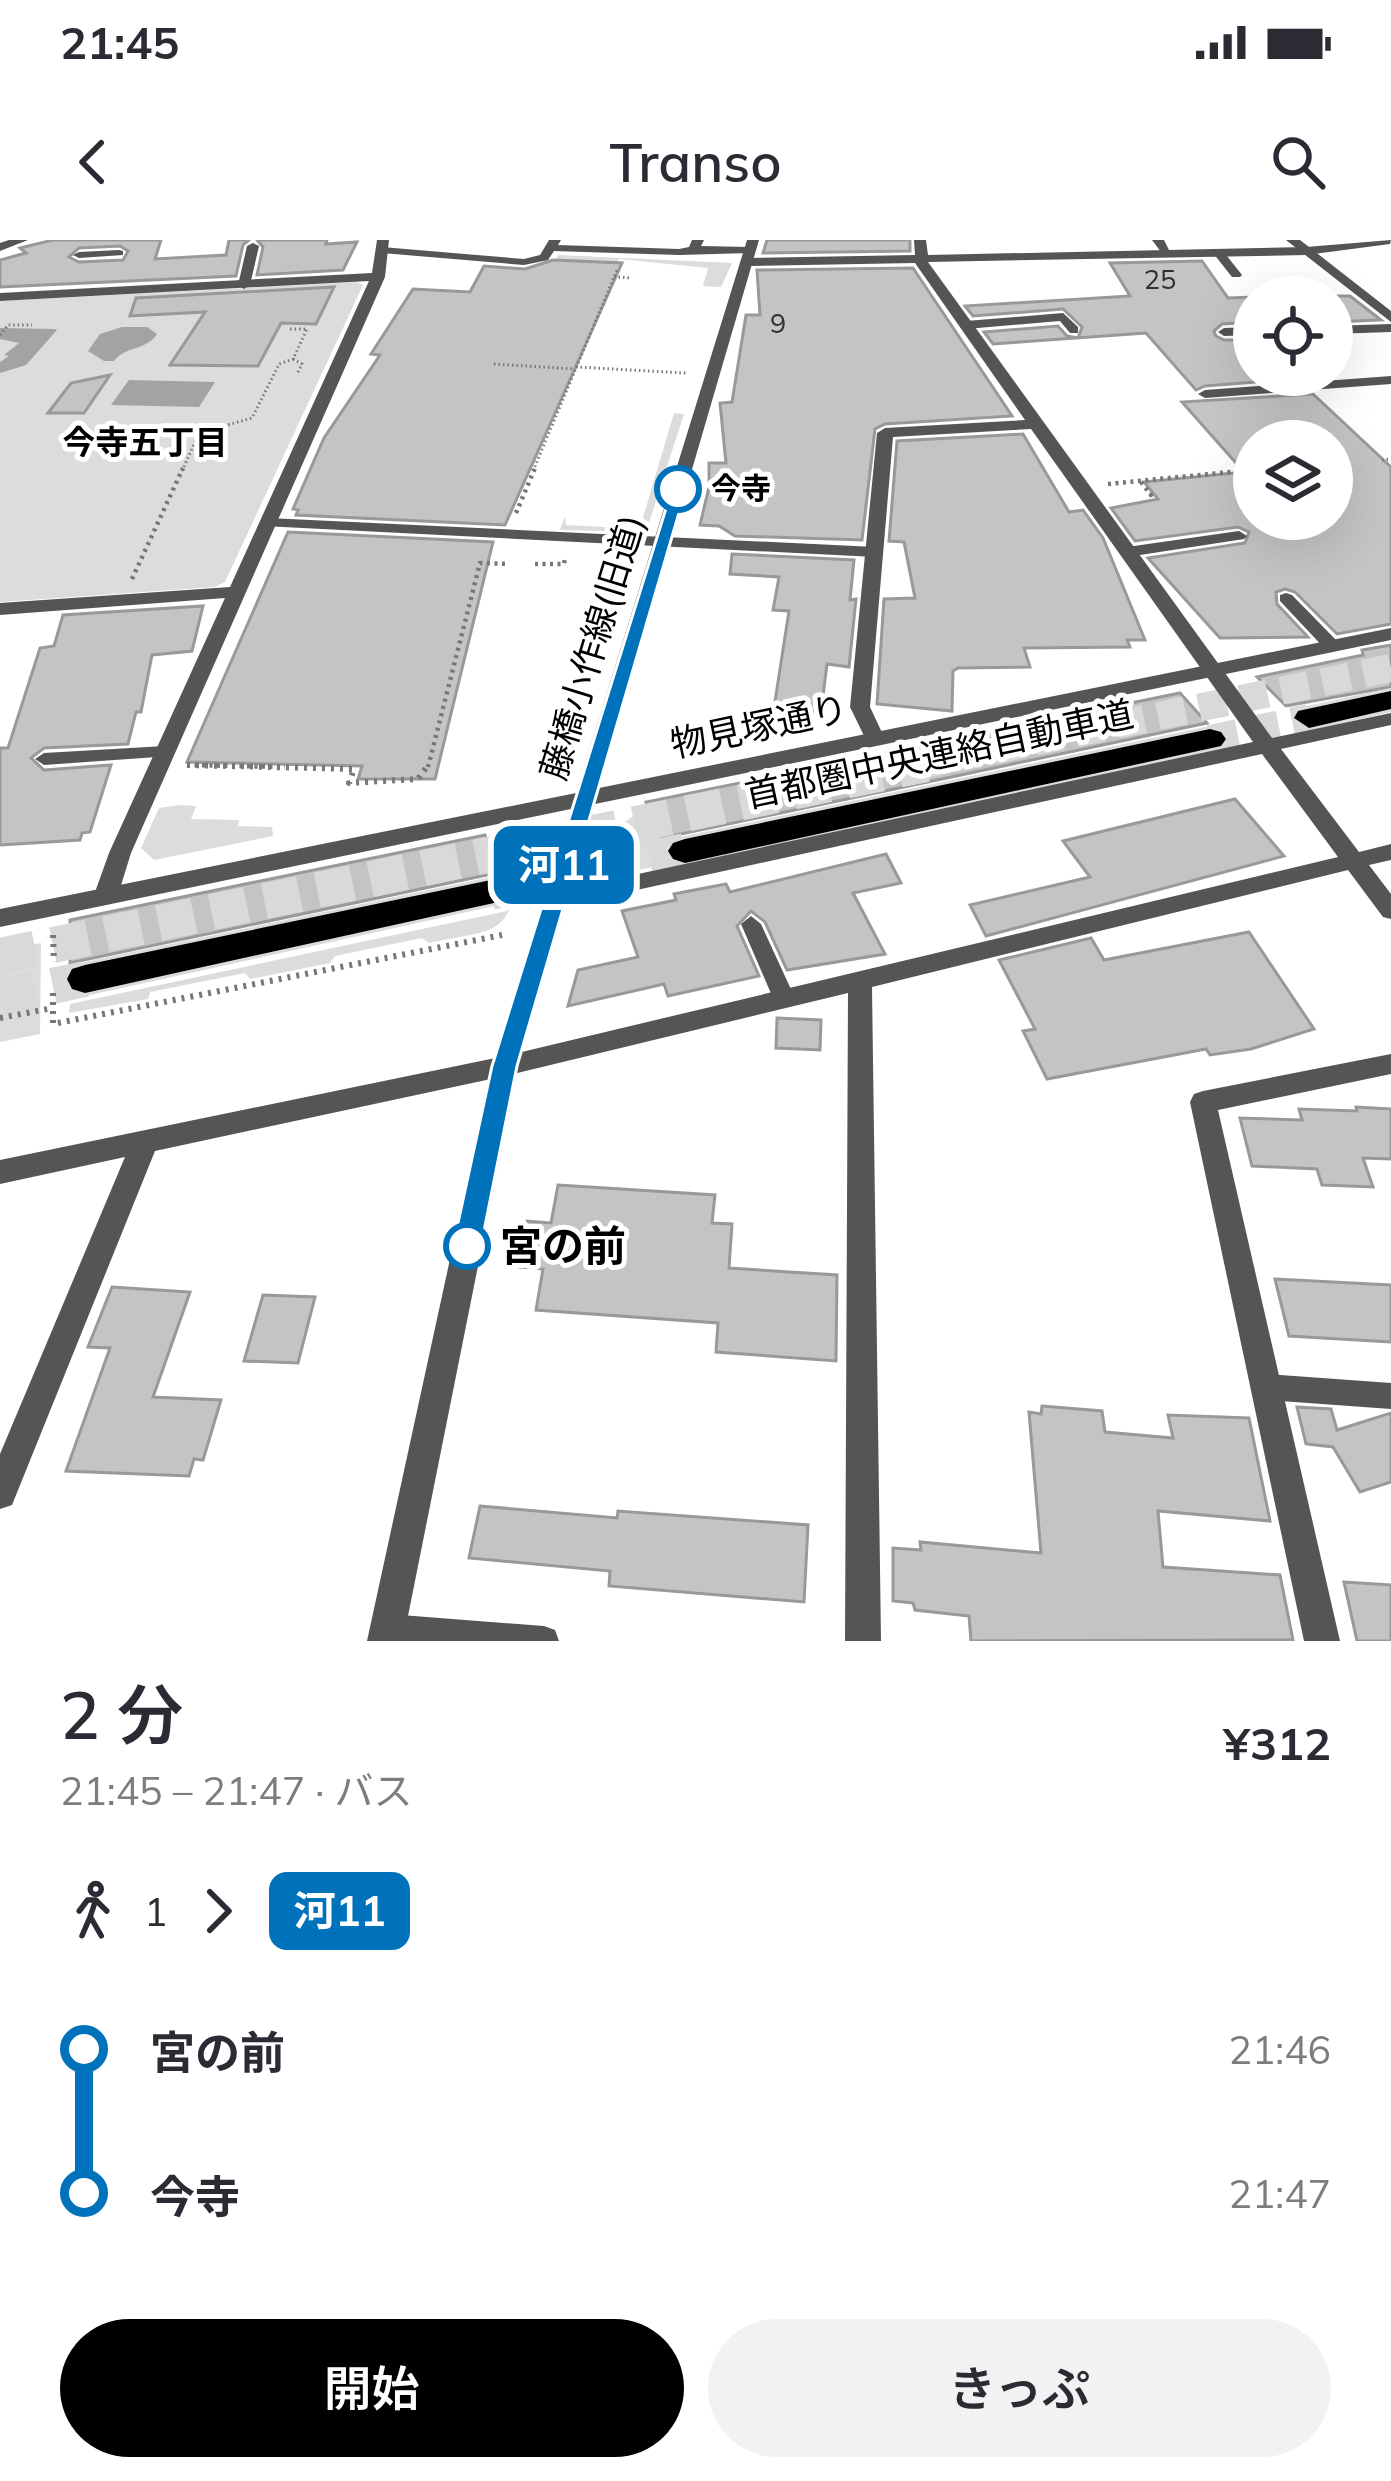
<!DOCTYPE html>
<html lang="ja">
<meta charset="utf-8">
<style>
:root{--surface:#fff;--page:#f2f2f3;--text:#2b2b33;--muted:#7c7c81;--accent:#000}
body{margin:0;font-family:Mulish,"Noto Sans JP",sans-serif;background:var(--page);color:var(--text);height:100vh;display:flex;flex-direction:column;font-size:45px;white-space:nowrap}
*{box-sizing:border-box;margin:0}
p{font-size:39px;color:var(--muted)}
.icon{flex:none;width:66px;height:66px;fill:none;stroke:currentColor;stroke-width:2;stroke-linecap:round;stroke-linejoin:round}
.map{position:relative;height:1401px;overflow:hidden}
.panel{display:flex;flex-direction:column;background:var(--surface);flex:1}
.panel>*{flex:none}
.badge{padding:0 24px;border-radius:18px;font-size:42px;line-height:78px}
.fabs{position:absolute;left:1233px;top:36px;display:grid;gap:24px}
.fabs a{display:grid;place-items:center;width:120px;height:120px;border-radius:50%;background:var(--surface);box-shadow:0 12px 48px #0002;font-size:60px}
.map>.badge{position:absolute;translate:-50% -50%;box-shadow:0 0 0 6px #fff}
.legs{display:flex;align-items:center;gap:18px;height:132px;padding:0 60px;font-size:39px}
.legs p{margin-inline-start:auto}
.head{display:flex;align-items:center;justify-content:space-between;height:204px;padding:0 60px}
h1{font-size:66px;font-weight:600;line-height:90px}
.button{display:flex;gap:24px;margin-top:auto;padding:24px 60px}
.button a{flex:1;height:138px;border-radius:72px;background:var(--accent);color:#fff;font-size:48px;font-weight:600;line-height:138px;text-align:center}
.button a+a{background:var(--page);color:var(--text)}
ul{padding:0 60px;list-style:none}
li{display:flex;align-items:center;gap:42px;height:144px;font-size:45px}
li i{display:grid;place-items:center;width:18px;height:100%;margin:0 15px;background:currentColor}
li i::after{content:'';width:30px;height:30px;margin:-15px;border:9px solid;border-radius:50%;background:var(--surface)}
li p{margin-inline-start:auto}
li:first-child i{background:linear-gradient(#0000 50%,currentColor 0)}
li:last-child i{background:linear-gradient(currentColor 50%,#0000 0)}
.status{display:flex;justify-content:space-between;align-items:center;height:84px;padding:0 60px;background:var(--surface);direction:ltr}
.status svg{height:33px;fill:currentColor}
header{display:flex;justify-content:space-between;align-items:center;height:156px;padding:0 60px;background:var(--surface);font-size:54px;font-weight:600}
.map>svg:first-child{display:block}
</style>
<div class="status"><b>21:45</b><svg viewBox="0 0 49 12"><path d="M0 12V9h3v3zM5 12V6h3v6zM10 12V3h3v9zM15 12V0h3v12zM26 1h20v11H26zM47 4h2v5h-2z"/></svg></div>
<header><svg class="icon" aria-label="back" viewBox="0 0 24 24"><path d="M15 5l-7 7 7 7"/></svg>Transo<svg class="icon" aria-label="search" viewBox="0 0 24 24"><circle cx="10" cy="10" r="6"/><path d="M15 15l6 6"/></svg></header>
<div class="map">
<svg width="1391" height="1401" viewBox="0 0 1391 1401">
<rect width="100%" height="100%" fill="#fff"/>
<!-- green -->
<g fill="#dcdcdc">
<path d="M 558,15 L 732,23 L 721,47 L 703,46 L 708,28 L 619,19 L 617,23 L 555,20 Z"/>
<path d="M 357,42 L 363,45 L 225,342 L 215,347 L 0,362 L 0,61 Z"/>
<path d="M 674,173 L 684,174 L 646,292 L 560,290 L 565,276 L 566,285 L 623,288 L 626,280 L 642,281 Z"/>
<path d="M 180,565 L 196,566 L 191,579 L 239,580 L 238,586 L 272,587 L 273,596 L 154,620 L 141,608 L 159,568 Z"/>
<path d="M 647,566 L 673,623 L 623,633 L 604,622 L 612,591 Z"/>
<path d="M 491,596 L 527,619 C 502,697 509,687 429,703 L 422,698 L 335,716 L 330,723 L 250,739 L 245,733 L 150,752 L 148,759 L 69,773 L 70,764 L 507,671 L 486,598 Z"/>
<path d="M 41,703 L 40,794 L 0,802 L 0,711 Z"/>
</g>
<!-- water -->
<g fill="#a3a3a3">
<path d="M 122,87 L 147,87 L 157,94 C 146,111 125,106 114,121 L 104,121 L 88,111 L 100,94 Z"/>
<path d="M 0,88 L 55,89 L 57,90 L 26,125 L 0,133 L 0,122 L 9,116 L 4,115 L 19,103 L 0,99 Z"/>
<path d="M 129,140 L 215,142 L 199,167 L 111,165 Z"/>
</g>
<!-- building -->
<g fill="#c4c4c4" stroke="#999" stroke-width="3" fill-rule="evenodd">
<path d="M 53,0 L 161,0 L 155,19 L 226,15 L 229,0 L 249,0 L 243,5 L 236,36 L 0,47 L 0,20 L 26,13 L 20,8 ZM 120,6 L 128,11 L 123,20 L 79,22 L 69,17 L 79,8 Z"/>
<path d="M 257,0 L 327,0 L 326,4 L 357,2 L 343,30 L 257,35 L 263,7 Z"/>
<path d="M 767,0 L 910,0 L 910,11 L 763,13 Z"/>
<path d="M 553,20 L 622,23 L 505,285 L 296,275 L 298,270 L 293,269 L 324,198 L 380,115 L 371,114 L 413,49 L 470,52 L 484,26 L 525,29 Z"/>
<path d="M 1202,21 L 1228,58 L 1254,57 L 1254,66 L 1238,83 L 1222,84 L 1214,91 L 1216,96 L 1224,100 L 1254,100 L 1254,135 L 1296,139 L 1205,146 L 1196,150 L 1146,93 L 993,104 L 984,92 L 1058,86 L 1067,96 L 1078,98 L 1082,87 L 1063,69 L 973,76 L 965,66 L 1130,56 L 1110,23 Z"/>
<path d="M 913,28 L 1012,176 L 885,184 L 875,189 L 862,300 L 735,296 L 719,286 L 700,285 L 709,247 L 709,223 L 726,223 L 720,163 L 732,162 L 746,75 L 760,75 L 757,30 Z"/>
<path d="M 334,47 L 316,84 L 281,83 L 258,126 L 170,125 L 205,72 L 130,76 L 136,58 Z"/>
<path d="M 1332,56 L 1350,56 L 1381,80 L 1332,82 Z"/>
<path d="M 110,135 L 84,173 L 48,173 L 71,143 Z"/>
<path d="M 1313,154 L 1391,227 L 1391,384 L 1337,394 L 1295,352 L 1285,349 L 1276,352 L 1277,364 L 1308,397 L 1220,398 L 1148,318 L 1245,303 L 1249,292 L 1238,287 L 1135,301 L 1111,268 L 1158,259 L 1144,242 L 1244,232 L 1182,162 ZM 1254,201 L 1332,201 L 1332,279 L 1254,279 Z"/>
<path d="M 1023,194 L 1069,272 L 1083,270 L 1103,298 L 1145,400 L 1127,400 L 1130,407 L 1024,408 L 1030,427 L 958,428 L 953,431 L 952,471 L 877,464 L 884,359 L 915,358 L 904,302 L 889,301 L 897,201 Z"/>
<path d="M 288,292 L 493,302 L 435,539 L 358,539 L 362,526 L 187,522 Z"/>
<path d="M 732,314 L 854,320 L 850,360 L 856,359 L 849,427 L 827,424 L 821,472 L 774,468 L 789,371 L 773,370 L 779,337 L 730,334 Z"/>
<path d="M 203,366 L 192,411 L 152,415 L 141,472 L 136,472 L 128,504 L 44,508 L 31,518 L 44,530 L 111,525 L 90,592 L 82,593 L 80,600 L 0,605 L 0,508 L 8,508 L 40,408 L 54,406 L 63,375 Z"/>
<path d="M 1391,405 L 1391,447 L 1286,466 L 1257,437 L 1363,415 L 1362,410 Z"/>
<path d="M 1180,453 L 1207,483 L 662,598 L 646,562 Z"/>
<path d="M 1235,559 L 1284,616 L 986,696 L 970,665 L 1090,637 L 1063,601 Z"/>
<path d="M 485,595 L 496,633 L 70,723 L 70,680 Z"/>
<path d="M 886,614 L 901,643 L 853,653 L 885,714 L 787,730 L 765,682 L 751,671 L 737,686 L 759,736 L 668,756 L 664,744 L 568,766 L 578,730 L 638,717 L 622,671 L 676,660 L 674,654 L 726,644 L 730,652 Z"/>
<path d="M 1249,692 L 1314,789 L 1251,809 L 1210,815 L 1206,809 L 1047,839 L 1023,791 L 1035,789 L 999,720 L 1091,698 L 1104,720 Z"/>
<path d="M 777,778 L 821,780 L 820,810 L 776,808 Z"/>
<path d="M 1356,867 L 1391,869 L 1391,919 L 1363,918 L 1373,947 L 1322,945 L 1317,929 L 1252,926 L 1240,878 L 1302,880 L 1299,869 L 1357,871 Z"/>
<path d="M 558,945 L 715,955 L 712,983 L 732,984 L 729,1028 L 837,1035 L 836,1121 L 716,1112 L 718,1083 L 536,1070 L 543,1029 L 519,1027 L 527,981 L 551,983 Z"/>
<path d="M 1275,1039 L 1391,1045 L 1391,1102 L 1289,1096 Z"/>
<path d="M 112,1047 L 190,1052 L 153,1157 L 221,1160 L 203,1220 L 194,1219 L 189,1236 L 66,1231 L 110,1108 L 88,1107 Z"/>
<path d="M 263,1055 L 315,1057 L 298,1123 L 244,1121 Z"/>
<path d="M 1042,1166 L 1102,1171 L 1105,1192 L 1173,1198 L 1168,1175 L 1249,1178 L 1270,1281 L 1158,1271 L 1163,1327 L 1280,1335 L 1293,1400 L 971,1401 L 969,1376 L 915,1370 L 913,1363 L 893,1361 L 893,1308 L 921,1310 L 920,1302 L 1041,1313 L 1029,1172 L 1041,1174 Z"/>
<path d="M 1297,1167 L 1331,1169 L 1337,1190 L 1391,1173 L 1391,1242 L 1360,1252 L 1333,1207 L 1306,1204 Z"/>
<path d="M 480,1266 L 617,1278 L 618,1271 L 808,1285 L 804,1362 L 609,1346 L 610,1331 L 469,1318 Z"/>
<path d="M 1344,1342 L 1391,1345 L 1391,1401 L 1357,1401 Z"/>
</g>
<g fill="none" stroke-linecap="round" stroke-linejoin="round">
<!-- motorway-tunnel-far1 -->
<g stroke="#d9d9d9" stroke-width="28" stroke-dasharray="28 14" stroke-linecap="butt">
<path d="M 1210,499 L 1309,478"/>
<path d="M 911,527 L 1391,428"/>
</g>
<!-- motorway-tunnel -->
<g stroke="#d9d9d9" stroke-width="36" stroke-dasharray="36 18" stroke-linecap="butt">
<path d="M 491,652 L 685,611"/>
<path d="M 0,716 L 926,524"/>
<path d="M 0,757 L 85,739"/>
</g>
<defs>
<g id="motorway">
<path d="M 1391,451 L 1391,469 L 1309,488 L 1294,478 L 1298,471 Z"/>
<path d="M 1210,489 L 1221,492 L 1226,499 L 1221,506 L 685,623 L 673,619 L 668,611 L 673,603 L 685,599 Z"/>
<path d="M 491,640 L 503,643 L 508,652 L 503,661 L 85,753 L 72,749 L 67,739 L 72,729 L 85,725 Z"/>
</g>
</defs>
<!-- motorway casing -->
<use href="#motorway" stroke="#dbdbdb" stroke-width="6"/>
<!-- path-far2 -->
<g stroke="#777" stroke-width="3" stroke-dasharray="1.5 3" stroke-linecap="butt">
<path d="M 614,37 L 632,38"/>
<path d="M 1299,48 L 1319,51"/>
<path d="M 0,95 L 8,85 L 32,85"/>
<path d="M 293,119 L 302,124 L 297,134"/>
<path d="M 494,124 L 575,129"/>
<path d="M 576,127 L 686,133"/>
<path d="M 1382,220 L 1391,219"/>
<path d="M 182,231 L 199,193 L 252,178 L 279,124 L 293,119 L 307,89 L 287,89"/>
<path d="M 533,231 L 617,30"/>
</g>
<!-- path-far1 -->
<g stroke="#777" stroke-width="4.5" stroke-dasharray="3 4.5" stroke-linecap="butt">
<path d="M 1141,242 L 1151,255 L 1147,255"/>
<path d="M 1108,244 L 1240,231"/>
<path d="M 516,273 L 535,228"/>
<path d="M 535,324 L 564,324 L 565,318"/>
<path d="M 132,339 L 183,228"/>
<path d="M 187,525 L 285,527"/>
<path d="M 428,527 L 480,323 L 509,324"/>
</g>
<!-- path -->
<g stroke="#777" stroke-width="6" stroke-dasharray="3 6" stroke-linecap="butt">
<path d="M 187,525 L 354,529 L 349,543 L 418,539 L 429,524"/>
<path d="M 53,695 L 54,722"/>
<path d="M 53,753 L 53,784 L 502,695"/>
<path d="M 0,778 L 53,768"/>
</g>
<!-- service -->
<g fill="#555" fill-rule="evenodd">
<path d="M 549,0 L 561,0 L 558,5 L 679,9 L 689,7 L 692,0 L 704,0 L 701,6 L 750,7 L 756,10 L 750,13 L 679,15 L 554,11 L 548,20 L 524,25 L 382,13 L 376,10 L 382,7 L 524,19 L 540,15 Z"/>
<path d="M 1152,0 L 1164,0 L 1172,16 L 1164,16 Z"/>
<path d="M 253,3 L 259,6 L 250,45 L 244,49 L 238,45 L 247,6 Z"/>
<path d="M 119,10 L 123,11 L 123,15 L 79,18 L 73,15 L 79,12 Z"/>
<path d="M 1215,11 L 1223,11 L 1242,35 L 1240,37 L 1232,37 L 1213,13 Z"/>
<path d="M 1063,73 L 1078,87 L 1078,93 L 1070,93 L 1060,81 L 966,89 L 960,85 L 966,81 Z"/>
<path d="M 1391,84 L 1391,92 L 1332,94 L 1332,86 Z"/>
<path d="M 1254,87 L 1254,95 L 1224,96 L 1218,92 L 1224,88 Z"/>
<path d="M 1391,136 L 1391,144 L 1205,158 L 1198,154 L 1205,150 Z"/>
<path d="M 268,278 L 875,307 L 883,312 L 875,317 L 263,286 L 260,283 Z"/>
<path d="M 1239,291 L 1247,296 L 1244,299 L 1127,317 L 1119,312 L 1127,307 Z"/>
<path d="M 1286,353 L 1292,355 L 1338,402 L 1338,410 L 1326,410 L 1280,361 L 1280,355 Z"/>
<path d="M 165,506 L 174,512 L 171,516 L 44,525 L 35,519 L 44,513 Z"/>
<path d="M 751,676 L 761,684 L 795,758 L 792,764 L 776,764 L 773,758 L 741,684 Z"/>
<path d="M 1266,1134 L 1391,1143 L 1391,1169 L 1266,1160 L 1256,1156 L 1252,1147 L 1256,1138 Z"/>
<path d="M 388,1374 L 544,1386 L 555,1390 L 559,1401 L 380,1401 L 373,1389 L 377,1378 Z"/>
</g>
<!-- minor -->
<g fill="#555" fill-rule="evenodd">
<path d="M 377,0 L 389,0 L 385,37 L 131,613 L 118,655 L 114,661 L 98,661 L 94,655 L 109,613 L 225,358 L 0,375 L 0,363 L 230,347 L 369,41 L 0,61 L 0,53 L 372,33 Z"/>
<path d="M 914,0 L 926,0 L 928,15 L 1306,7 L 1391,0 L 1390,4 L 1306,15 L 928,22 L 1272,498 L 1391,473 L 1391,485 L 1281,509 L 1359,612 L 1391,604 L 1391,620 L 1369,625 L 1391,654 L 1391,679 L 1383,677 L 1348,630 L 872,747 L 881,1401 L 845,1401 L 848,753 L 505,836 L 155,911 L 12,1265 L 0,1269 L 0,1214 L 125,917 L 0,944 L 0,920 L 505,816 L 1338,617 L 1262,514 L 554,668 L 546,666 L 542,660 L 554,652 L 1253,502 L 1031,189 L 893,197 L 870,467 L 885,499 L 882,504 L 868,504 L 850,467 L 877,193 L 885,188 L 1025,180 L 915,23 L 747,26 L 740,22 L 747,18 L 915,15 Z"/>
<path d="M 1391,814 L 1391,834 L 1218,870 L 1340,1401 L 1304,1401 L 1190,862 L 1194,854 L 1203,851 Z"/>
</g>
<!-- tertiary -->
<g fill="#555" fill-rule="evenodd">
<path d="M 9,0 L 28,0 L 0,11 L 0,3 Z"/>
<path d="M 747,0 L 759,0 L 599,548 L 1391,388 L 1391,400 L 595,564 L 518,826 L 403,1401 L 367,1401 L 492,826 L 571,569 L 0,687 L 0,669 L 576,553 Z"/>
<path d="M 1286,0 L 1300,0 L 1391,71 L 1391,82 Z"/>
</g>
<!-- motorway -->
<use href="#motorway" fill="#000" fill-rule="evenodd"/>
</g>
<!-- line-1 -->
<path fill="#0072bc" stroke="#fff" stroke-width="3" d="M 673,246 L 686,249 L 517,826 L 481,1006 L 477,1015 L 467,1018 L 457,1015 L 453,1006 L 492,826 Z"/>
<!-- markers -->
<g fill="#fff" stroke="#0072bc" stroke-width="6">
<circle cx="678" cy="249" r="21"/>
<circle cx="467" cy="1006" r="21"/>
</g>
<g text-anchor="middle" stroke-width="10" stroke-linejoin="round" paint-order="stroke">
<!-- far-number labels -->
<g font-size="27" fill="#313131">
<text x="1160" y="49">25</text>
<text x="778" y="93">9</text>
</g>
<!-- far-stop labels -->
<g font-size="30" font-weight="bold" fill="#000" stroke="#fff" text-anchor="start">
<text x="711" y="259">今寺</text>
</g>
<!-- far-neighbourhood labels -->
<g font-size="33" font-weight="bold" fill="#000" stroke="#fff">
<text x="145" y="214">今寺五丁目</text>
</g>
<!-- street labels -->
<g font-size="36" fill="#000" stroke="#fff">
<text transform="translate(592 407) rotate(-73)" y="13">藤橋小作線(旧道)</text>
<text transform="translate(759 486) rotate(-12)" y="13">物見塚通り</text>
<text transform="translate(939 514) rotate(-12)" y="13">首都圏中央連絡自動車道</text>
</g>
<!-- near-stop labels -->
<g font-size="42" font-weight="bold" fill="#000" stroke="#fff" text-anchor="start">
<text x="500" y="1021">宮の前</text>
</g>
</g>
</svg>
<div class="fabs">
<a><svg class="icon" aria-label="locate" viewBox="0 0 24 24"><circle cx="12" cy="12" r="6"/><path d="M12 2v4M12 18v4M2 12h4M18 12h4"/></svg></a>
<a><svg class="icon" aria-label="layers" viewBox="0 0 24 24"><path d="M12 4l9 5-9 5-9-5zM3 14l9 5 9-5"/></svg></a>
</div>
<b class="badge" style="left:564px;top:625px;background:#0072bc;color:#fff">河11</b>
</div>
<section class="panel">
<div class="head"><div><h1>2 分</h1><p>21:45 – 21:47 · バス</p></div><b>¥312</b></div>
<div class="legs"><svg class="icon" aria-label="walk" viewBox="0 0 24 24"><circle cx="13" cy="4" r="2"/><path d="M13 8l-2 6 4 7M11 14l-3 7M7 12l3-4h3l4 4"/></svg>1<svg class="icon" aria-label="forward" viewBox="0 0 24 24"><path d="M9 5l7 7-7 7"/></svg><b class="badge" style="background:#0072bc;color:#fff">河11</b></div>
<ul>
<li><i style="color:#0072bc"></i><b>宮の前</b><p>21:46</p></li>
<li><i style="color:#0072bc"></i><b>今寺</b><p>21:47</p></li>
</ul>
<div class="button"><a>開始</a><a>きっぷ</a></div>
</section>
